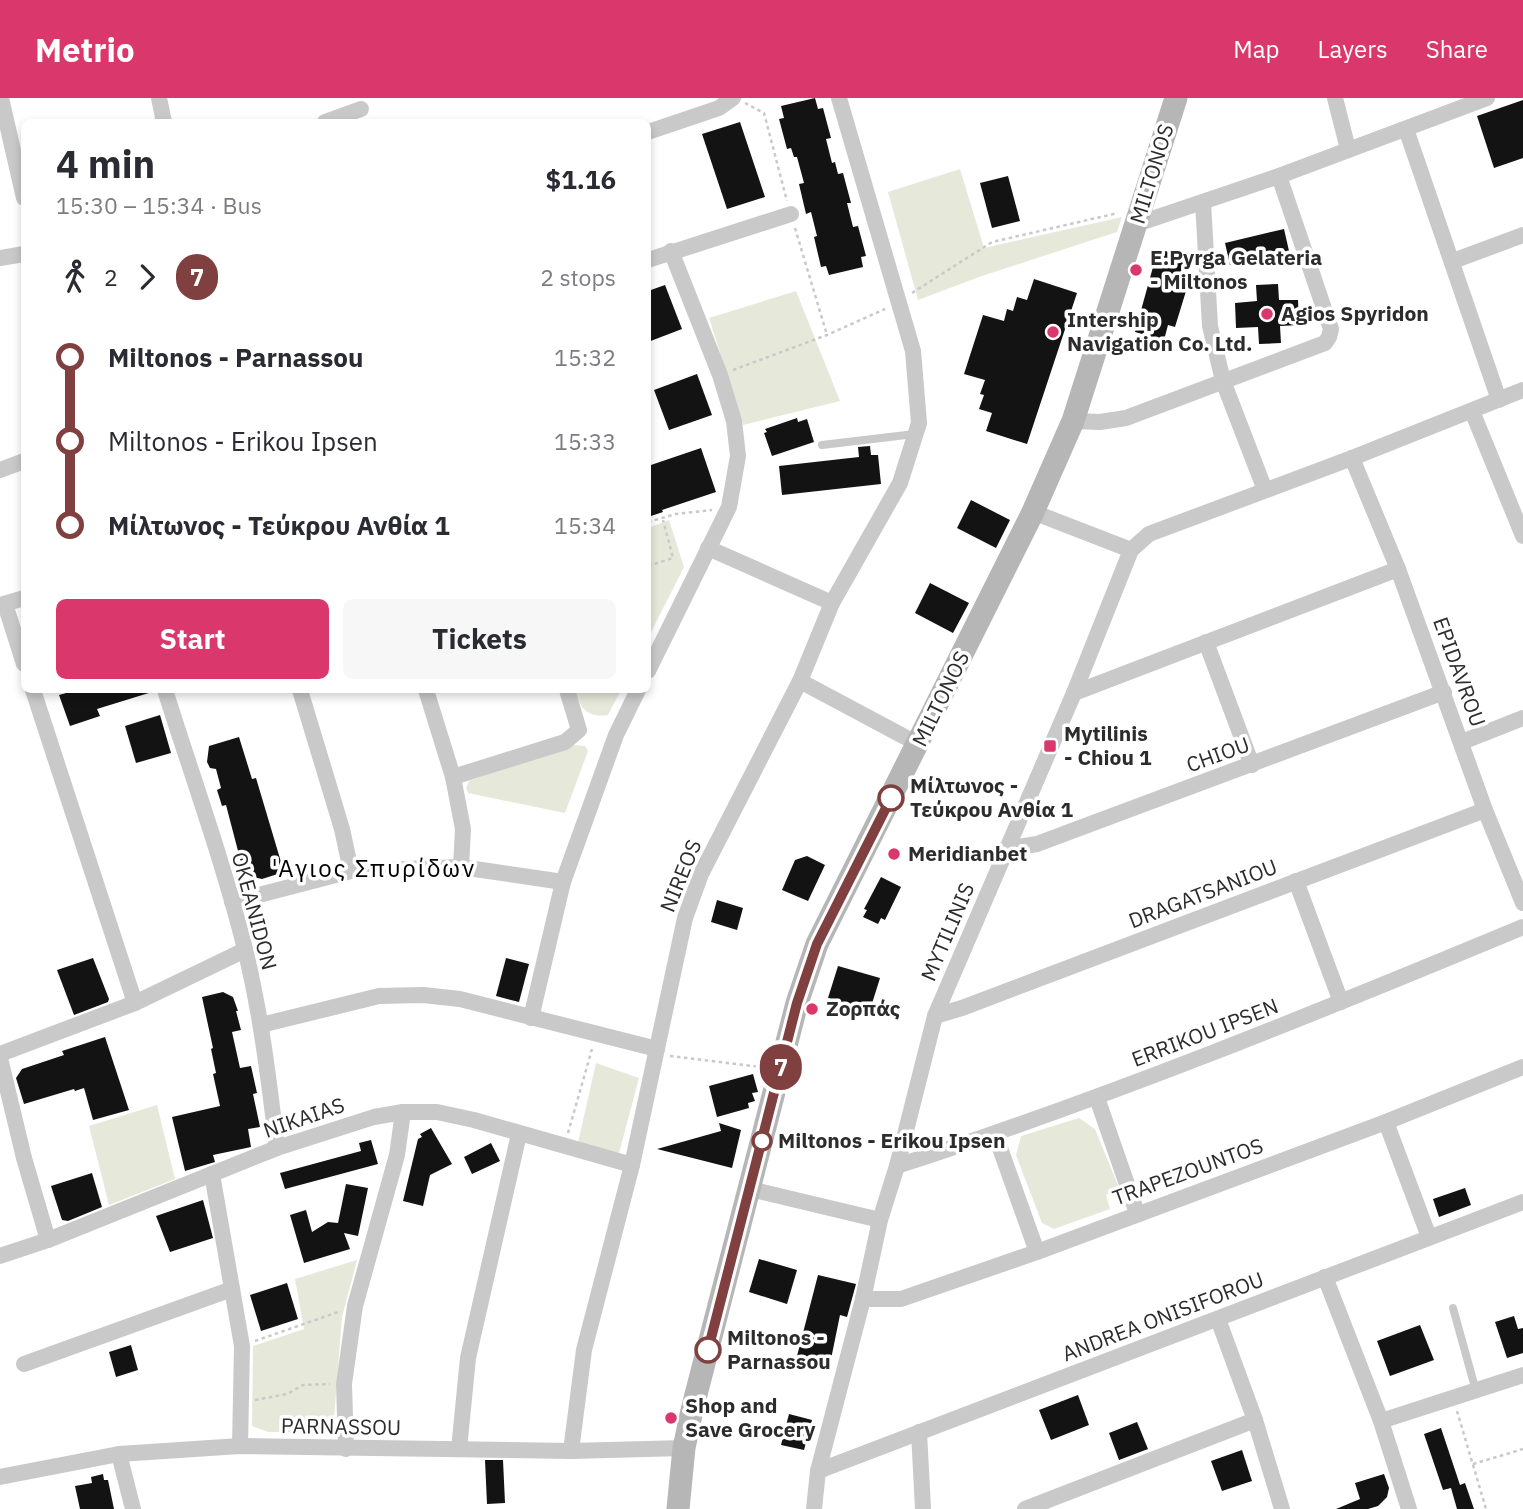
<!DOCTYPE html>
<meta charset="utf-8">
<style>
:root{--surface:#fff;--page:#f7f7f7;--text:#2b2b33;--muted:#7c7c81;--accent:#da376c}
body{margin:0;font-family:"IBM Plex Sans",sans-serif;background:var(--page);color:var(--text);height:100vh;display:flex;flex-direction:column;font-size:26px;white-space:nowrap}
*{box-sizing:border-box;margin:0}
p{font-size:23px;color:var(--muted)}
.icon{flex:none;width:38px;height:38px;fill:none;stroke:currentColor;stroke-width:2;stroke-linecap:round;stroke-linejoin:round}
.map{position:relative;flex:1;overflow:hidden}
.side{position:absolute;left:21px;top:21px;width:630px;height:574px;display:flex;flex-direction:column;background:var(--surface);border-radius:10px;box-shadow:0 4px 10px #0003}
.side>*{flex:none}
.badge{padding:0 14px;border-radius:23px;font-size:24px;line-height:46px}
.map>.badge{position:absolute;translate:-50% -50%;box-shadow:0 0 0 4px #fff}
.legs{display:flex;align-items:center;gap:10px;height:77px;padding:0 35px;font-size:23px}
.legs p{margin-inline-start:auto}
.summary{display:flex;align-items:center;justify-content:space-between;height:119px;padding:0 35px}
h1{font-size:38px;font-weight:700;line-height:52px}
.action{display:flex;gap:14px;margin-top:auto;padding:14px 35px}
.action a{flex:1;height:80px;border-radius:10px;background:var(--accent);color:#fff;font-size:28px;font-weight:700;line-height:80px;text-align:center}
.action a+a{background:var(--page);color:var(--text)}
ul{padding:0 35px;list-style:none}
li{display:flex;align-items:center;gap:24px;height:84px;font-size:26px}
li i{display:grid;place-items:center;width:10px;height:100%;margin:0 9px;background:currentColor}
li i::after{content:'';width:18px;height:18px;margin:-9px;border:5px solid;border-radius:50%;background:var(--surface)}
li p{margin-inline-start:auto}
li:first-child i{background:linear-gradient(#0000 50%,currentColor 0)}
li:last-child i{background:linear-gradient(currentColor 50%,#0000 0)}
header{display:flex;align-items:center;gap:42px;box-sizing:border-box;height:98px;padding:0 35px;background:var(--accent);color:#fff}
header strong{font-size:33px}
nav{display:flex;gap:38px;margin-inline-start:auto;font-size:24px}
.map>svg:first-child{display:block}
</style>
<header>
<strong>Metrio</strong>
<nav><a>Map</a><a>Layers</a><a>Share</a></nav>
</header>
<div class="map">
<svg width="1523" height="1411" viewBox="0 0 1523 1411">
<rect width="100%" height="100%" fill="#fff"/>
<!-- green -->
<g fill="#e6e9da">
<path d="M 960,71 L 984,150 L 1122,119 L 1117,134 L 979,179 L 918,202 L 888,94 Z"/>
<path d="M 796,193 L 840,303 L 743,327 L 709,220 Z"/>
<path d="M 669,422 L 684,469 L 648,540 L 648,430 Z"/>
<path d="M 575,592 L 621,592 L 608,617 C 587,620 580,610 575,592 Z"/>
<path d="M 573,647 L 585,648 L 588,653 L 565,715 L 468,695 L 466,690 L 469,683 Z"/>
<path d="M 596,965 L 639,980 L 619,1055 L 577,1049 Z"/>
<path d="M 157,1007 L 175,1081 L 109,1107 L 89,1028 Z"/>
<path d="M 1079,1020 L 1095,1031 L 1120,1092 L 1106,1097 L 1110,1111 L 1054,1131 L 1042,1125 L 1016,1057 L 1021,1038 Z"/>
<path d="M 357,1162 L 342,1219 L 334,1321 L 317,1334 L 268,1334 L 252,1328 L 253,1248 L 304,1231 L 295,1181 Z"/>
</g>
<!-- building -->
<g fill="#131313">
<path d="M 815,0 L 818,11 L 823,10 L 831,40 L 826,41 L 832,65 L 835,64 L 838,76 L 843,75 L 851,105 L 847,105 L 853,129 L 858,128 L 866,158 L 861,159 L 863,169 L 829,177 L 826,168 L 821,169 L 814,139 L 817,138 L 811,114 L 806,116 L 799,86 L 804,85 L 797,59 L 794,59 L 791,50 L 787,51 L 779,21 L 784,20 L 781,8 Z"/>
<path d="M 1523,2 L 1523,60 L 1494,70 L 1477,18 Z"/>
<path d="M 740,24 L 765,99 L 727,111 L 702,36 Z"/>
<path d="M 1008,78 L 1020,123 L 992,130 L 980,85 Z"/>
<path d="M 1284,131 L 1289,153 L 1230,167 L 1225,145 Z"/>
<path d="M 1158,151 L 1187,159 L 1182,178 L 1190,180 L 1175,229 L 1168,227 L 1164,242 L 1135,234 Z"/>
<path d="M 1034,181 L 1077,195 L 1027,346 L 986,333 L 992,315 L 979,311 L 984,297 L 980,296 L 985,282 L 964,276 L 983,217 L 1004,223 L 1007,211 L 1013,213 L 1017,199 L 1027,202 Z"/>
<path d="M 1278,186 L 1279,202 L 1298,202 L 1299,227 L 1280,228 L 1281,245 L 1259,246 L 1258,229 L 1236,230 L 1235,205 L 1257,203 L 1256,187 Z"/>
<path d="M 665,187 L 682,231 L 648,244 L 648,193 Z"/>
<path d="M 697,276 L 712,317 L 669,332 L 654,292 Z"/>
<path d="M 797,320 L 798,324 L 807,321 L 814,344 L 772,358 L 764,335 L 767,334 L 765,331 Z"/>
<path d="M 870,348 L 871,357 L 878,357 L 881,386 L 782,397 L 779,368 L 859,359 L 858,349 Z"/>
<path d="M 701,350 L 716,394 L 662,412 L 663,414 L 648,419 L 648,368 Z"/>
<path d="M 971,402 L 1010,422 L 996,450 L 957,430 Z"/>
<path d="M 930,485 L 969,505 L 953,535 L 915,515 Z"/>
<path d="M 77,592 L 151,592 L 152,594 L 97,611 L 100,618 L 70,628 L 59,597 Z"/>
<path d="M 160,617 L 171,655 L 136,665 L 125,628 Z"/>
<path d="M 239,639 L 252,681 L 256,680 L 284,774 L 262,781 L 249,778 L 243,772 L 226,707 L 222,708 L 217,692 L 221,690 L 216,671 L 210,670 L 207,664 L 209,648 Z"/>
<path d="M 807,758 L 825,767 L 808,803 L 782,792 L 795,762 Z"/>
<path d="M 881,779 L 901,789 L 885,822 L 881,820 L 878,826 L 863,819 L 867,812 L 864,811 Z"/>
<path d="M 717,802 L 743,810 L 737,832 L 711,824 Z"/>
<path d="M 93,860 L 109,901 L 108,904 L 74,917 L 57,872 Z"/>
<path d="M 506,860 L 529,866 L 519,904 L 496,898 Z"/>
<path d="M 838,868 L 880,880 L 870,912 L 828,900 Z"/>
<path d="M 223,894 L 233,899 L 238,913 L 236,913 L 241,932 L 232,934 L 240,970 L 251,968 L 257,995 L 253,996 L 260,1029 L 248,1031 L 251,1049 L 213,1057 L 215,1064 L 185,1073 L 172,1019 L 220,1008 L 213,976 L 216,975 L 211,951 L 213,950 L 202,899 Z"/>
<path d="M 105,939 L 129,1012 L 93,1022 L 84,990 L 75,993 L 74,991 L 24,1006 L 16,980 L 22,971 L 64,957 L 62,953 Z"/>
<path d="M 753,976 L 758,994 L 752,995 L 755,1003 L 748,1005 L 749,1010 L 717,1019 L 709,988 Z"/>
<path d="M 719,1025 L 741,1032 L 732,1070 L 657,1051 L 721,1033 Z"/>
<path d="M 431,1030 L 452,1066 L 430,1077 L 423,1108 L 403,1103 L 418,1041 L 422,1039 L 420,1036 Z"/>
<path d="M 371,1042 L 378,1066 L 285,1091 L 280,1075 L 361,1053 L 359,1045 Z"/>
<path d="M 491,1045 L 500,1063 L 472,1076 L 464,1059 Z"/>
<path d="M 92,1075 L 102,1109 L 68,1123 L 62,1122 L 51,1088 Z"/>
<path d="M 346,1086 L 368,1090 L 358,1138 L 344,1135 L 350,1151 L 304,1165 L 290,1117 L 306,1112 L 312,1134 L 328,1124 L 338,1125 Z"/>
<path d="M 1465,1090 L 1471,1107 L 1439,1119 L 1433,1101 Z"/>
<path d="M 203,1102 L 213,1140 L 170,1154 L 156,1118 Z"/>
<path d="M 759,1161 L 797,1172 L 787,1206 L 749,1194 Z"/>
<path d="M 818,1177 L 856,1186 L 847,1219 L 840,1217 L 830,1266 L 797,1258 Z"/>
<path d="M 287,1185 L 298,1221 L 261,1233 L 250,1197 Z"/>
<path d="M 1514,1218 L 1518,1231 L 1523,1230 L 1523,1255 L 1507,1260 L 1495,1224 Z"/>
<path d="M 1420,1227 L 1434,1262 L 1390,1278 L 1377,1243 Z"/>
<path d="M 131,1247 L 138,1272 L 116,1279 L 109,1254 Z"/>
<path d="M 1078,1297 L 1089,1327 L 1051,1342 L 1039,1312 Z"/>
<path d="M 789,1316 L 812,1322 L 804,1352 L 781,1347 Z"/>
<path d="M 1137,1324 L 1148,1351 L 1119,1362 L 1109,1335 Z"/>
<path d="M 1441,1330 L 1460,1387 L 1465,1385 L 1474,1411 L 1457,1411 L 1451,1390 L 1443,1392 L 1424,1336 Z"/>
<path d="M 1242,1352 L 1252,1383 L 1222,1393 L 1211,1363 Z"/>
<path d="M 485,1362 L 503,1362 L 505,1405 L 487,1406 Z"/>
<path d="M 103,1376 L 104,1382 L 108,1382 L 114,1411 L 80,1411 L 75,1388 L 92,1385 L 91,1379 Z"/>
<path d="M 1384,1376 L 1389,1390 L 1387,1399 L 1378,1408 L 1368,1411 L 1336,1411 L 1360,1401 L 1355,1385 Z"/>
</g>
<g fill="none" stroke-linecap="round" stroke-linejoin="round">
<!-- path -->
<g stroke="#c9c9c9" stroke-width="2.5" stroke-dasharray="3.5 3.5" stroke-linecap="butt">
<path d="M 745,5 L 764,15 L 787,103"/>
<path d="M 795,130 L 827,237"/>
<path d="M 912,195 L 992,144 L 1118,115"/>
<path d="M 733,272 L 827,237 L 885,211"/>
<path d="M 648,424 L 676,416 L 712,412"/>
<path d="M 648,468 L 673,460 L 663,422"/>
<path d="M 670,958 L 761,969"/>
<path d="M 568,1035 L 592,951"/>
<path d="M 255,1243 L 338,1214"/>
<path d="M 255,1302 L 287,1296 L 303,1287 L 330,1286"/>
<path d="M 1457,1313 L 1486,1411"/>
<path d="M 1473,1366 L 1523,1351"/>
</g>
<!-- lane -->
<g stroke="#c9c9c9" stroke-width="8">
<path d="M 822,347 L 915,336"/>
<path d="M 1453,1210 L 1476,1293"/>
</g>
<!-- street -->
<g stroke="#c9c9c9" stroke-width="16">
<path d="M 1,0 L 24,100"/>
<path d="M 159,0 L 164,24"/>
<path d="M 1335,0 L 1348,51"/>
<path d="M 325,24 L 361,11"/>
<path d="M 1406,31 L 1499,302"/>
<path d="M 648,34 L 719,10 L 733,0"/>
<path d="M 1203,104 L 1210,228 L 1223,283 L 1265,392"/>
<path d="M 1137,126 L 1279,78 L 1487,0"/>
<path d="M 0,160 L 24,156"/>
<path d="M 648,162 L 791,116"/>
<path d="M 1453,163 L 1523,137"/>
<path d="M 1472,313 L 1523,438"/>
<path d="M 1073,323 L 1100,324 L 1126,320 L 1325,245 L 1329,239 L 1331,231 L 1279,78"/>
<path d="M 1352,360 L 1398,471 L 1485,712 L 1523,805"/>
<path d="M 0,372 L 24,363"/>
<path d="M 1033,414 L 1131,452"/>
<path d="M 708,450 L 832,505"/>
<path d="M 5,506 L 24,566"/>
<path d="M 0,507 L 24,500"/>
<path d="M 1206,544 L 1252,667"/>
<path d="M 648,573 L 729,409 L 738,358 L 734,323 L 720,277 L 671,153"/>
<path d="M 800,583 L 918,646"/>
<path d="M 33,592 L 135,905"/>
<path d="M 165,592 C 192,678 223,763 245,851 C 261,916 269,983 277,1050"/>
<path d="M 300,592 L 342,731 L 351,773"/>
<path d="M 426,592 L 453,679 L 463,731 L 461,769"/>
<path d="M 1074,595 L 1398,471"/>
<path d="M 1462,644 L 1523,620"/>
<path d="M 453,679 L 565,644 L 579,632 L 567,592"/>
<path d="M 1005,751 L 1037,746 L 1444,594"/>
<path d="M 1296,783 L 1341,904"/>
<path d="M 232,804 L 351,773 L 461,769 L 563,784"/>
<path d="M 935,918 L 962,910 L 1485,712"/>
<path d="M 531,920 L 563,784 L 616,637 L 638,592"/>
<path d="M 261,927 L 379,898 L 423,897 L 460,901 L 657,951"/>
<path d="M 0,956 L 135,905 L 245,852"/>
<path d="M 0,960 L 24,1060 L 48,1142"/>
<path d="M 1097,1000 L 1137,1115"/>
<path d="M 1386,1024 L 1429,1139"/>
<path d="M 995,1036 L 1037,1154"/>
<path d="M 897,1068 C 1110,999 1316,915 1523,829"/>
<path d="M 212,1076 L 242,1248 L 240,1348"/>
<path d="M 750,1091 L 880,1122"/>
<path d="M 0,1158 L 48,1142 L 277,1050 L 374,1019 L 403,1014 L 437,1014 L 474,1022 L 632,1067"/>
<path d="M 1325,1179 L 1381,1323 L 1409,1411"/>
<path d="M 863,1201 L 901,1201 L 1037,1154 L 1386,1024 L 1523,969"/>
<path d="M 1218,1221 L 1255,1322 L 1282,1411"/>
<path d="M 24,1266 L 232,1191"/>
<path d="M 1381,1323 L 1523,1277"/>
<path d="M 919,1334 L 923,1411"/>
<path d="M 346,1351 L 344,1286 L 355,1208 L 397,1057 L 403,1014"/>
<path d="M 459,1351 L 468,1260 L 519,1036"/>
<path d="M 571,1353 L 584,1252 L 632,1067 L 685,820 L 701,776 L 800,583 L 832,505 L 900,385 L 919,325 L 913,253 L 839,0"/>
<path d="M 119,1356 L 133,1411"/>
<path d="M 818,1373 L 1523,1104"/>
<path d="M 0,1379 L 119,1356 L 240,1348 L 571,1353 L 684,1350"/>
<path d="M 814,1411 L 818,1373 L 863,1201 L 880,1122 L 897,1068 L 935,918 L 1074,595 L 1131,452 L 1149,436 L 1352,360 L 1523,292"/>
<path d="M 1025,1411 L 1255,1322"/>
</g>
<!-- secondary -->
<path stroke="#b6b6b6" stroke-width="23" d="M 678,1411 L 684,1350 L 692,1312 L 797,905 L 817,846 L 1033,414 L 1073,323 L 1176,0"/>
</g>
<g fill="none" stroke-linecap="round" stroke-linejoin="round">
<defs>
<path id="line-1" d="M 708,1252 L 797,905 L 817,846 L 891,700"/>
</defs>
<!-- line-1 casing -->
<use href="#line-1" stroke="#fff" stroke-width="16"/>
<!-- line-1 -->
<use href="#line-1" stroke="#804040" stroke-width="10"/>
</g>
<!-- markers -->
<g fill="#da376c" stroke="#fff" stroke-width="2.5">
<circle cx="1136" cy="172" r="7"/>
<circle cx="1267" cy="216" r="7"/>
<circle cx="1053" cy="234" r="7"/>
<rect x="1043" y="641" width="14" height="14" rx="3.5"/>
<circle cx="894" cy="756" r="7"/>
<circle cx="812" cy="911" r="7"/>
<circle cx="671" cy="1320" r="7"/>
</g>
<g fill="#fff" stroke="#804040" stroke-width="3.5">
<circle cx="891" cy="700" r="12"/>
<circle cx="762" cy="1043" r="9"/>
<circle cx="708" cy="1252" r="12"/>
</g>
<g text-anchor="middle" stroke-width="7" stroke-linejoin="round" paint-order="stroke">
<!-- street labels -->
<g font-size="21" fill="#2c2c2c" stroke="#fff">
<text transform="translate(1152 76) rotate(-73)" y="7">MILTONOS</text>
<text transform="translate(1459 574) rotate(70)" y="7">EPIDAVROU</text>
<text transform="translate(941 601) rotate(-64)" y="7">MILTONOS</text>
<text transform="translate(1218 657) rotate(-20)" y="7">CHIOU</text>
<text transform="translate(681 778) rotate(-68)" y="7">NIREOS</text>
<text transform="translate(1203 796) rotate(-21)" y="7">DRAGATSANIOU</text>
<text transform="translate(254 813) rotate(75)" y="7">OKEANIDON</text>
<text transform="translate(948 834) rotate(-67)" y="7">MYTILINIS</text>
<text transform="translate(1205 935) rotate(-21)" y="7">ERRIKOU IPSEN</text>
<text transform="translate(304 1020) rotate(-19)" y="7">NIKAIAS</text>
<text transform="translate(1188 1074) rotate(-20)" y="7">TRAPEZOUNTOS</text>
<text transform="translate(1163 1219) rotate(-21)" y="7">ANDREA ONISIFOROU</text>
<text transform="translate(341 1329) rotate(1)" y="7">PARNASSOU</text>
</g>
<!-- poi labels -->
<g font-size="21" font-weight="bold" fill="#2c2c2c" stroke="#fff" text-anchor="start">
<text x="1150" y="167">E.Pyrga Gelateria<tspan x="1150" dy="24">- Miltonos</tspan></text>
<text x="1281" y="223">Agios Spyridon</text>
<text x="1067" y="229">Intership<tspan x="1067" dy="24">Navigation Co. Ltd.</tspan></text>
<text x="1064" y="643">Mytilinis<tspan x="1064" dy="24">- Chiou 1</tspan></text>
<text x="908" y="763">Meridianbet</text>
<text x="826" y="918">Ζορπάς</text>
<text x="685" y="1315">Shop and<tspan x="685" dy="24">Save Grocery</tspan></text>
</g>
<!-- stop labels -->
<g font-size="21" font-weight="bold" fill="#2c2c2c" stroke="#fff" text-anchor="start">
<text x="910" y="695">Μίλτωνος -<tspan x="910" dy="24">Τεύκρου Ανθία 1</tspan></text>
<text x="778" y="1050">Miltonos - Erikou Ipsen</text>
<text x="727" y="1247">Miltonos -<tspan x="727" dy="24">Parnassou</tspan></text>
</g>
<!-- quarter labels -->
<g font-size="24" letter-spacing="2" fill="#000" stroke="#fff">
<text x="374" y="779">'Αγιος Σπυρίδων</text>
</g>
</g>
</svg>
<b class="badge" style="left:781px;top:969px;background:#804040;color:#fff">7</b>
<section class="side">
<div class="summary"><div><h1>4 min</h1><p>15:30 – 15:34 · Bus</p></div><b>$1.16</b></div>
<div class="legs"><svg class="icon" aria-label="walk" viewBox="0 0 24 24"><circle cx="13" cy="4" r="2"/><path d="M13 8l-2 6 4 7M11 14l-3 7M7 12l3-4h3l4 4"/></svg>2<svg class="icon" aria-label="forward" viewBox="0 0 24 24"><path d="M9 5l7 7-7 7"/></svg><b class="badge" style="background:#804040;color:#fff">7</b><p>2 stops</p></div>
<ul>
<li><i style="color:#804040"></i><b>Miltonos - Parnassou</b><p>15:32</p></li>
<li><i style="color:#804040"></i><span>Miltonos - Erikou Ipsen</span><p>15:33</p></li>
<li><i style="color:#804040"></i><b>Μίλτωνος - Τεύκρου Ανθία 1</b><p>15:34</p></li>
</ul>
<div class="action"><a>Start</a><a>Tickets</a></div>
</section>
</div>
